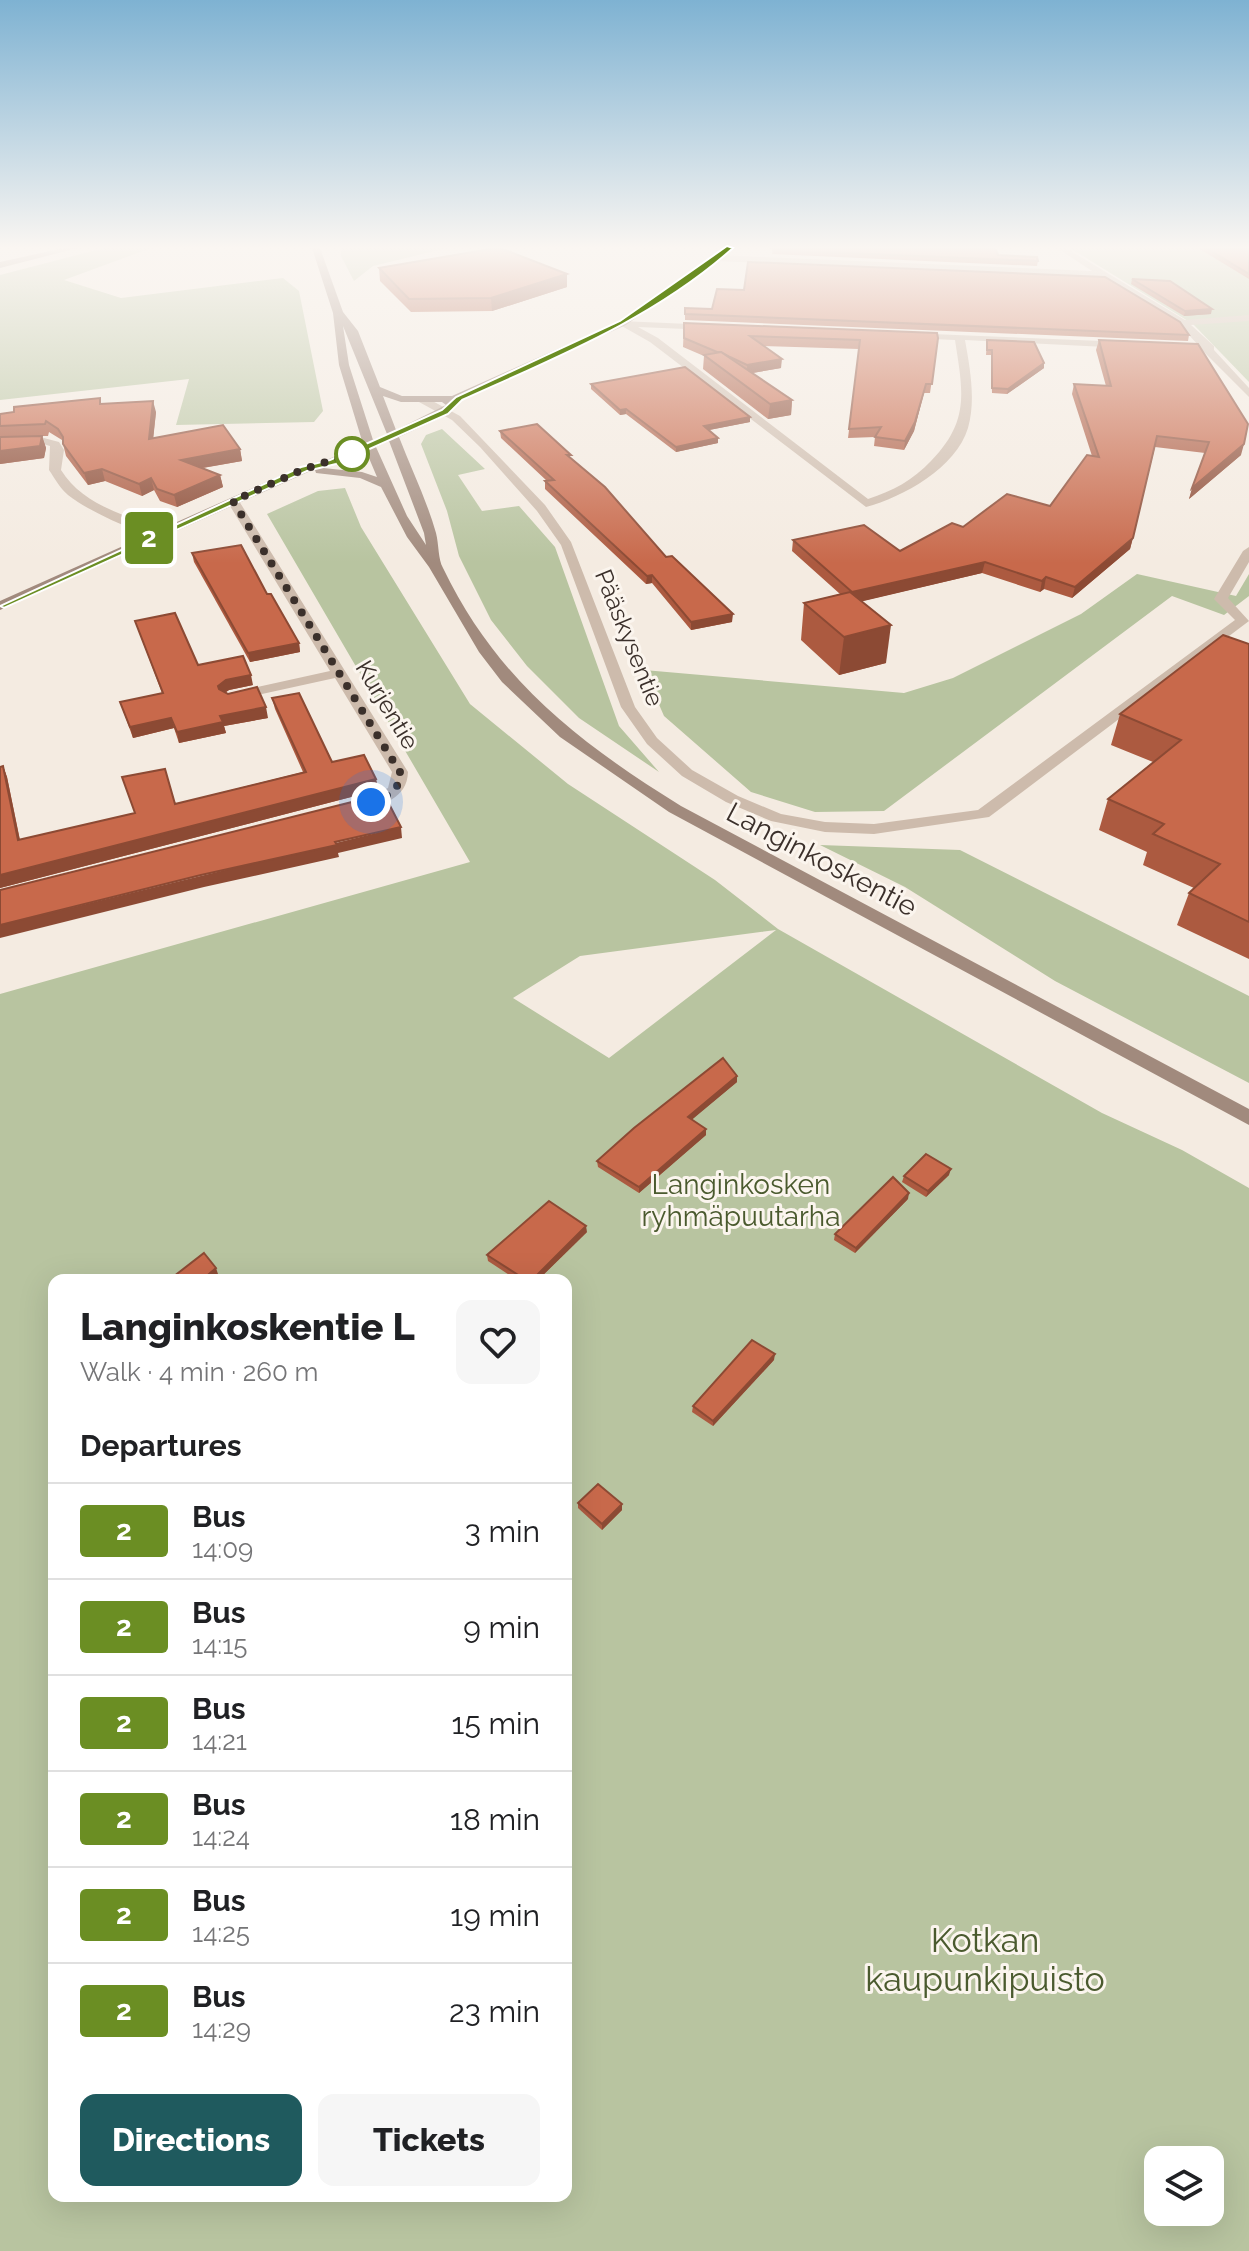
<!DOCTYPE html>
<meta charset="utf-8">
<style>
:root{--surface:#fff;--page:#f6f6f6;--text:#202124;--muted:#757577;--line:#e0e0e0;--accent:#1f5a5e}
body{margin:0;font-family:Raleway,sans-serif;background:var(--page);color:var(--text);height:100vh;display:flex;flex-direction:column;font-size:30px;white-space:nowrap}
*{box-sizing:border-box;margin:0}
p{font-size:26px;color:var(--muted)}
.icon{flex:none;width:44px;height:44px;fill:none;stroke:currentColor;stroke-width:2;stroke-linecap:round;stroke-linejoin:round}
.map{position:relative;flex:1;overflow:hidden}
.drawer{position:absolute;left:48px;top:1274px;width:524px;height:928px;display:flex;flex-direction:column;background:var(--surface);border-radius:16px;box-shadow:0 8px 32px #0002}
.drawer>*{flex:none}
.badge{padding:0 16px;border-radius:6px;font-size:28px;line-height:52px}
.buttons{position:absolute;left:1144px;top:2146px;display:grid;gap:16px}
.buttons a{display:grid;place-items:center;width:80px;height:80px;border-radius:16px;background:var(--surface);box-shadow:0 8px 32px #0002;font-size:40px}
.you{position:absolute;width:40px;height:40px;margin:-20px;border:6px solid #fff;border-radius:50%;background:#1a73e8;box-shadow:0 0 0 12px #1a73e833}
.map>.badge{position:absolute;translate:-50% -50%;box-shadow:0 0 0 4px #fff}
h2{padding:0 32px;font-size:30px;line-height:72px}
.round{display:grid;place-items:center;flex:none;width:84px;height:84px;border-radius:16px;background:var(--page)}
.overview{display:flex;align-items:center;justify-content:space-between;height:136px;padding:0 32px}
h1{font-size:38px;font-weight:800;line-height:60px}
.cta{display:flex;gap:16px;margin-top:auto;padding:16px 32px}
.cta a{flex:1;height:92px;border-radius:16px;background:var(--accent);color:#fff;font-size:32px;font-weight:800;line-height:92px;text-align:center}
.cta a+a{background:var(--page);color:var(--text)}
ul{padding:0;list-style:none}
li{display:flex;align-items:center;gap:24px;height:96px;padding:0 32px;border-top:2px solid var(--line)}
li div{flex:1}
li b{display:block;font-size:30px}
li em{font-style:normal}
li .badge{min-width:88px;font-weight:700;text-align:center}
.map>svg:first-child{display:block}
</style>
<div class="map">
<svg width="1249" height="2251" viewBox="0 0 1249 2251">
<rect width="100%" height="100%" fill="#f4ebe1"/>
<!-- green -->
<g fill="#b8c4a0" fill-rule="evenodd">
<path d="M 104,248 L 151,248 L 64,280 L 121,298 L 283,278 L 299,291 L 323,411 L 314,422 L 176,425 L 189,379 L 0,400 L 0,275 Z"/>
<path d="M 341,248 L 447,248 L 373,266 L 354,281 L 341,256 Z"/>
<path d="M 1070,248 L 1249,248 L 1249,316 L 1188,321 Z"/>
<path d="M 1249,320 L 1249,382 L 1193,324 Z"/>
<path d="M 442,429 L 485,469 L 458,475 L 482,511 L 519,506 L 555,547 L 619,726 L 659,772 L 579,718 L 527,666 L 491,620 L 459,556 L 447,511 L 421,444 L 426,435 Z"/>
<path d="M 345,488 L 361,527 L 470,704 L 568,784 L 715,880 L 778,929 L 1102,1113 L 1182,1150 L 1249,1188 L 1249,2251 L 0,2251 L 0,994 L 470,862 L 267,514 L 318,491 ZM 776,930 L 609,1058 L 513,998 L 580,956 ZM 54,1280 L 566,1280 L 566,2196 L 54,2196 ZM 1158,2160 L 1210,2160 L 1210,2212 L 1158,2212 Z"/>
<path d="M 1137,574 L 1236,596 L 1249,574 L 1249,596 L 1224,615 L 1172,596 L 884,811 L 815,812 L 751,792 L 664,716 L 644,670 L 904,693 L 953,678 L 1081,614 Z"/>
<path d="M 820,845 L 960,850 L 1249,996 L 1249,1083 L 1055,981 L 905,887 Z"/>
</g>
<g fill="none" stroke-linecap="round" stroke-linejoin="round">
<!-- street -->
<g fill="#cdbbac" fill-rule="evenodd">
<path d="M 1057,248 L 1066,248 L 1185,320 L 1249,315 L 1249,321 L 1191,325 L 1214,346 L 1214,350 L 1249,388 L 1249,397 L 1203,351 L 1170,349 L 1169,347 L 1174,344 L 1198,345 L 1180,325 L 1101,277 L 715,261 L 711,258 L 715,255 L 1092,271 Z"/>
<path d="M 620,321 L 713,325 L 710,330 L 638,327 L 658,338 L 868,499 C 893,491 913,480 931,461 C 970,421 963,392 955,340 L 910,338 L 907,333 L 1126,342 L 1131,345 L 1126,348 L 965,340 C 970,368 976,400 968,428 C 956,468 903,497 866,507 L 650,342 L 620,325 Z"/>
<path d="M 419,398 L 427,398 L 460,416 L 545,505 L 571,542 L 635,707 L 657,738 L 692,770 L 738,796 L 781,814 L 825,822 L 874,824 L 978,810 L 1235,620 L 1214,599 L 1243,551 L 1249,547 L 1249,562 L 1228,598 L 1249,621 L 989,817 L 874,834 L 825,832 L 771,821 L 726,802 L 682,776 L 647,744 L 621,707 L 561,545 L 537,511 L 480,447 L 452,420 L 419,402 Z"/>
<path d="M 40,437 L 59,442 L 64,450 L 61,470 C 83,506 128,516 165,530 L 165,536 C 144,538 85,509 68,495 C 60,488 55,479 49,470 L 50,446 L 40,443 L 0,446 L 0,440 Z"/>
<path d="M 233,497 L 239,501 L 408,772 C 407,799 383,804 361,810 L 353,805 L 388,788 L 392,772 L 335,678 L 234,700 L 227,696 L 234,692 L 330,671 L 227,501 Z"/>
</g>
<!-- secondary -->
<g fill="#a18a7d" fill-rule="evenodd">
<path d="M 64,248 L 78,248 L 0,268 L 0,262 Z"/>
<path d="M 312,248 L 320,248 L 343,312 L 358,331 L 380,387 L 402,396 L 452,396 L 620,321 L 725,248 L 734,248 L 626,325 L 464,398 L 449,414 L 399,437 C 411,468 427,501 436,533 C 439,545 438,559 443,568 C 497,680 578,742 681,806 L 1249,1109 L 1249,1125 L 669,812 L 560,737 L 502,682 L 479,652 L 429,567 L 407,537 L 381,487 L 360,478 L 316,473 L 315,470 L 308,472 L 0,610 L 0,601 L 300,467 L 329,459 L 363,444 L 339,365 L 333,313 ZM 343,326 L 387,434 L 373,440 L 349,365 ZM 383,396 L 401,402 L 442,402 L 446,405 L 396,430 ZM 389,441 L 424,533 L 426,545 L 407,516 L 376,447 ZM 366,451 L 377,477 L 362,472 L 323,468 Z"/>
</g>
</g>
<!-- wall -->
<g fill="#ac5a40">
<path d="M 773,248 L 998,255 L 1038,261 L 1037,266 L 772,254 Z"/>
<path d="M 1198,248 L 1249,248 L 1249,279 Z"/>
<path d="M 379,268 L 567,287 L 492,311 L 411,312 L 380,281 Z"/>
<path d="M 1132,279 L 1211,314 L 1184,316 L 1131,284 Z"/>
<path d="M 685,308 L 1189,335 L 1188,341 L 685,320 Z"/>
<path d="M 684,323 L 938,338 L 930,393 L 924,393 L 914,431 L 904,450 L 874,446 L 875,437 L 848,438 L 859,349 L 763,346 L 781,368 L 752,373 L 792,400 L 791,415 L 768,419 L 703,369 L 704,356 L 683,347 Z"/>
<path d="M 987,340 L 1044,368 L 1007,394 L 992,393 L 991,355 L 986,355 Z"/>
<path d="M 1099,340 L 1241,455 L 1189,499 L 1205,453 L 1155,447 L 1130,549 L 1072,598 L 1044,589 L 1040,592 L 982,573 L 862,601 L 886,663 L 839,675 L 801,640 L 804,603 L 840,594 L 792,551 L 793,540 L 900,551 L 963,527 L 1050,506 L 1092,456 L 1072,394 L 1074,384 L 1106,386 L 1096,350 Z"/>
<path d="M 591,384 L 750,422 L 709,430 L 718,438 L 718,443 L 676,452 L 626,414 L 620,415 L 591,389 Z"/>
<path d="M 102,404 L 156,412 L 153,438 L 240,449 L 242,461 L 203,468 L 220,475 L 223,487 L 177,507 L 160,501 L 154,490 L 142,496 L 105,481 L 88,485 L 66,456 L 62,440 L 49,432 L 48,436 L 42,436 L 46,448 L 44,458 L 0,464 L 0,414 Z"/>
<path d="M 500,431 L 571,459 L 666,557 L 732,622 L 691,630 L 652,583 L 646,584 L 545,489 L 545,481 L 547,481 L 501,438 Z"/>
<path d="M 192,553 L 299,643 L 300,652 L 250,662 L 194,562 Z"/>
<path d="M 135,621 L 198,665 L 253,685 L 229,690 L 226,692 L 268,718 L 224,726 L 226,733 L 179,743 L 174,728 L 133,738 L 120,702 L 162,693 Z"/>
<path d="M 1249,644 L 1249,959 L 1177,925 L 1189,893 L 1194,888 L 1143,865 L 1147,852 L 1099,830 L 1108,799 L 1153,762 L 1111,745 L 1120,714 Z"/>
<path d="M 272,698 L 332,762 L 376,779 L 378,790 L 0,888 L 3,766 L 7,777 L 20,840 L 175,804 L 303,772 L 275,709 Z"/>
<path d="M 737,1076 L 737,1082 L 692,1119 L 706,1135 L 639,1193 L 598,1167 L 597,1161 Z"/>
<path d="M 949,1175 L 926,1197 L 902,1182 L 904,1176 Z"/>
<path d="M 908,1199 L 855,1253 L 834,1240 L 835,1234 Z"/>
<path d="M 587,1232 L 538,1280 L 517,1280 L 488,1261 L 487,1255 Z"/>
<path d="M 774,1360 L 713,1426 L 692,1412 L 693,1406 Z"/>
<path d="M 578,1503 L 622,1504 L 622,1510 L 602,1530 L 578,1508 Z"/>
</g>
<!-- shaded-wall -->
<g fill="#8c4a34">
<path d="M 567,274 L 567,287 L 492,311 L 491,298 Z"/>
<path d="M 1212,309 L 1211,314 L 1184,316 L 1185,311 Z"/>
<path d="M 782,359 L 781,368 L 747,374 L 747,365 Z"/>
<path d="M 1044,363 L 1044,368 L 1007,394 L 1008,389 Z"/>
<path d="M 926,384 L 914,431 L 904,450 L 905,441 Z"/>
<path d="M 792,400 L 791,415 L 768,419 L 770,404 Z"/>
<path d="M 153,401 L 156,412 L 152,450 L 149,439 Z"/>
<path d="M 626,409 L 626,414 L 620,415 L 620,410 Z"/>
<path d="M 750,417 L 750,422 L 704,431 L 704,426 Z"/>
<path d="M 42,436 L 46,448 L 44,458 L 0,464 L 0,451 Z"/>
<path d="M 718,438 L 718,443 L 676,452 L 676,447 Z"/>
<path d="M 1244,444 L 1241,455 L 1189,499 L 1192,488 Z"/>
<path d="M 240,449 L 242,461 L 184,471 L 181,460 Z"/>
<path d="M 102,469 L 105,481 L 88,485 L 84,473 Z"/>
<path d="M 220,475 L 223,487 L 177,507 L 174,495 Z"/>
<path d="M 151,478 L 154,490 L 142,496 L 139,484 Z"/>
<path d="M 1133,538 L 1130,549 L 1072,598 L 1075,587 Z"/>
<path d="M 985,562 L 982,573 L 851,604 L 852,592 Z"/>
<path d="M 652,575 L 652,583 L 646,584 L 647,576 Z"/>
<path d="M 1046,577 L 1044,589 L 1040,592 L 1042,581 Z"/>
<path d="M 733,614 L 732,622 L 691,630 L 691,622 Z"/>
<path d="M 891,625 L 886,663 L 839,675 L 844,637 Z"/>
<path d="M 299,643 L 300,652 L 250,662 L 248,653 Z"/>
<path d="M 251,675 L 253,685 L 229,690 L 220,696 L 218,686 L 226,680 Z"/>
<path d="M 266,707 L 268,718 L 224,726 L 226,733 L 179,743 L 177,732 L 220,716 Z"/>
<path d="M 171,718 L 174,728 L 133,738 L 130,727 Z"/>
<path d="M 3,766 L 7,777 L 22,851 L 18,840 Z"/>
<path d="M 376,779 L 378,790 L 0,888 L 0,875 Z"/>
<path d="M 401,827 L 402,838 L 338,853 L 339,857 L 204,887 L 0,938 L 0,925 Z"/>
<path d="M 737,1076 L 737,1082 L 688,1123 L 688,1117 Z"/>
<path d="M 706,1129 L 706,1135 L 639,1193 L 639,1187 Z"/>
<path d="M 951,1169 L 949,1175 L 926,1197 L 928,1191 Z"/>
<path d="M 909,1193 L 908,1199 L 855,1253 L 856,1248 Z"/>
<path d="M 586,1226 L 587,1232 L 538,1280 L 532,1280 Z"/>
<path d="M 216,1268 L 218,1274 L 211,1280 L 202,1280 Z"/>
<path d="M 775,1354 L 774,1360 L 713,1426 L 713,1421 Z"/>
<path d="M 622,1504 L 622,1510 L 602,1530 L 602,1524 Z"/>
</g>
<!-- building -->
<g fill="#c8694b" stroke="#8c4a34" stroke-width="2">
<path d="M 496,248 L 500,248 L 567,274 L 491,298 L 409,299 L 379,268 Z"/>
<path d="M 773,248 L 995,248 L 998,255 L 1037,257 L 1038,261 L 773,250 Z"/>
<path d="M 1206,248 L 1249,248 L 1249,274 Z"/>
<path d="M 748,262 L 1105,277 L 1180,322 L 1189,335 L 685,314 L 685,308 L 712,309 L 717,289 L 744,290 Z"/>
<path d="M 1132,279 L 1170,281 L 1212,309 L 1185,311 Z"/>
<path d="M 684,323 L 937,333 L 938,338 L 932,384 L 926,384 L 915,422 L 905,441 L 875,437 L 881,427 L 849,429 L 860,340 L 750,336 L 782,359 L 747,365 L 730,357 L 721,352 L 717,352 L 684,338 Z"/>
<path d="M 987,340 L 1034,342 L 1044,363 L 1008,389 L 992,388 L 992,350 L 987,350 Z"/>
<path d="M 1099,340 L 1198,344 L 1248,424 L 1244,444 L 1192,488 L 1209,442 L 1157,436 L 1133,538 L 1075,587 L 1046,577 L 1042,581 L 985,562 L 852,592 L 793,540 L 864,525 L 900,551 L 952,523 L 963,527 L 1007,494 L 1050,506 L 1087,455 L 1099,457 L 1074,384 L 1111,386 Z"/>
<path d="M 721,352 L 792,400 L 770,404 L 704,355 Z"/>
<path d="M 685,367 L 750,417 L 704,426 L 718,438 L 676,447 L 626,409 L 620,410 L 591,384 Z"/>
<path d="M 100,398 L 100,404 L 153,401 L 149,439 L 223,425 L 240,449 L 181,460 L 220,475 L 174,495 L 157,489 L 151,478 L 139,484 L 102,469 L 84,473 L 63,444 L 63,437 L 58,429 L 46,421 L 45,424 L 0,426 L 0,414 L 14,412 L 14,407 Z"/>
<path d="M 537,424 L 571,455 L 567,455 L 605,487 L 666,557 L 672,556 L 733,614 L 691,622 L 652,575 L 647,576 L 545,481 L 554,480 L 500,431 Z"/>
<path d="M 42,436 L 40,446 L 0,451 L 0,437 Z"/>
<path d="M 241,545 L 267,594 L 271,594 L 299,643 L 248,653 L 192,553 Z"/>
<path d="M 850,592 L 891,625 L 844,637 L 804,603 Z"/>
<path d="M 175,613 L 198,665 L 243,656 L 251,675 L 226,680 L 218,686 L 219,689 L 228,694 L 257,687 L 266,707 L 220,716 L 223,722 L 177,732 L 171,718 L 130,727 L 120,702 L 163,693 L 135,621 Z"/>
<path d="M 1223,635 L 1249,644 L 1249,922 L 1189,893 L 1220,864 L 1153,834 L 1164,824 L 1108,799 L 1181,740 L 1120,714 Z"/>
<path d="M 299,693 L 332,762 L 364,755 L 376,779 L 0,875 L 0,767 L 3,766 L 18,840 L 135,813 L 122,777 L 165,769 L 175,804 L 306,772 L 272,698 Z"/>
<path d="M 384,794 L 401,827 L 335,842 L 337,845 L 201,875 L 0,925 L 0,890 Z"/>
<path d="M 723,1058 L 737,1076 L 688,1117 L 706,1129 L 639,1187 L 597,1161 L 634,1128 Z"/>
<path d="M 926,1154 L 951,1169 L 928,1191 L 904,1176 Z"/>
<path d="M 893,1177 L 909,1193 L 856,1248 L 835,1234 Z"/>
<path d="M 549,1201 L 586,1226 L 532,1280 L 526,1280 L 487,1255 Z"/>
<path d="M 204,1253 L 216,1268 L 202,1280 L 169,1280 Z"/>
<path d="M 752,1340 L 775,1354 L 713,1421 L 693,1406 Z"/>
<path d="M 598,1484 L 622,1504 L 602,1524 L 578,1503 Z"/>
</g>
<!-- sky -->
<linearGradient id="sky" x2="0" y2="1"><stop stop-color="#7eb2d2"/><stop offset="0.44" stop-color="#faf6f2"/><stop offset="1" stop-color="#faf6f2" stop-opacity="0"/></linearGradient>
<rect width="1249" height="563" fill="url(#sky)"/>
<!-- line -->
<path fill="#6b8e23" stroke="#fff" stroke-width="2" d="M 727,246 L 733,248 C 655,318 557,357 462,400 L 448,414 L 336,464 L 307,471 L 4,608 L 0,606 L 301,467 L 330,460 L 442,410 L 456,397 L 620,321 Z"/>
<g fill="none" stroke-linecap="round" stroke-linejoin="round">
<!-- walk -->
<path stroke="#3b302b" stroke-width="8" stroke-dasharray="0 14.4" d="M 352,454 L 304,469 L 233,501 L 400,772 C 401,790 387,798 371,802"/>
</g>
<!-- markers -->
<circle fill="#fff" stroke="#6b8e23" stroke-width="4" cx="352" cy="454" r="16"/>
<g text-anchor="middle" stroke-width="6" stroke-linejoin="round" paint-order="stroke">
<!-- far-street labels -->
<g font-size="24" fill="#3b302b" stroke="#fbf5ee">
<text transform="translate(629 638) rotate(68)" y="8">Pääskysentie</text>
<text transform="translate(387 705) rotate(59)" y="8">Kurjentie</text>
</g>
<!-- street labels -->
<g font-size="28" fill="#3b302b" stroke="#fbf5ee">
<text transform="translate(822 859) rotate(28)" y="10">Langinkoskentie</text>
</g>
<!-- park labels -->
<g font-size="28" fill="#4a5a2e" stroke="#fbf5ee">
<text x="741" y="1194">Langinkosken<tspan x="741" dy="32">ryhmäpuutarha</tspan></text>
</g>
<!-- near-park labels -->
<g font-size="34" fill="#4a5a2e" stroke="#fbf5ee">
<text x="985" y="1952">Kotkan<tspan x="985" dy="39">kaupunkipuisto</tspan></text>
</g>
</g>
</svg>
<div class="buttons">
<a><svg class="icon" aria-label="layers" viewBox="0 0 24 24"><path d="M12 4l9 5-9 5-9-5zM3 14l9 5 9-5"/></svg></a>
</div>
<div class="you" style="left:371px;top:802px"></div>
<b class="badge" style="left:149px;top:538px;background:#6b8e23;color:#fff">2</b>
<section class="drawer">
<div class="overview"><div><h1>Langinkoskentie L</h1><p>Walk · 4 min · 260 m</p></div><a class="round"><svg class="icon" aria-label="heart" viewBox="0 0 24 24"><path d="M12 20l-8-8c-3-5 5-10 8-4 3-6 11-1 8 4z"/></svg></a></div>
<h2>Departures</h2>
<ul>
<li><span class="badge" style="background:#6b8e23;color:#fff">2</span><div><b>Bus</b><p>14:09</p></div><em>3 min</em></li>
<li><span class="badge" style="background:#6b8e23;color:#fff">2</span><div><b>Bus</b><p>14:15</p></div><em>9 min</em></li>
<li><span class="badge" style="background:#6b8e23;color:#fff">2</span><div><b>Bus</b><p>14:21</p></div><em>15 min</em></li>
<li><span class="badge" style="background:#6b8e23;color:#fff">2</span><div><b>Bus</b><p>14:24</p></div><em>18 min</em></li>
<li><span class="badge" style="background:#6b8e23;color:#fff">2</span><div><b>Bus</b><p>14:25</p></div><em>19 min</em></li>
<li><span class="badge" style="background:#6b8e23;color:#fff">2</span><div><b>Bus</b><p>14:29</p></div><em>23 min</em></li>
</ul>
<div class="cta"><a>Directions</a><a>Tickets</a></div>
</section>
</div>
